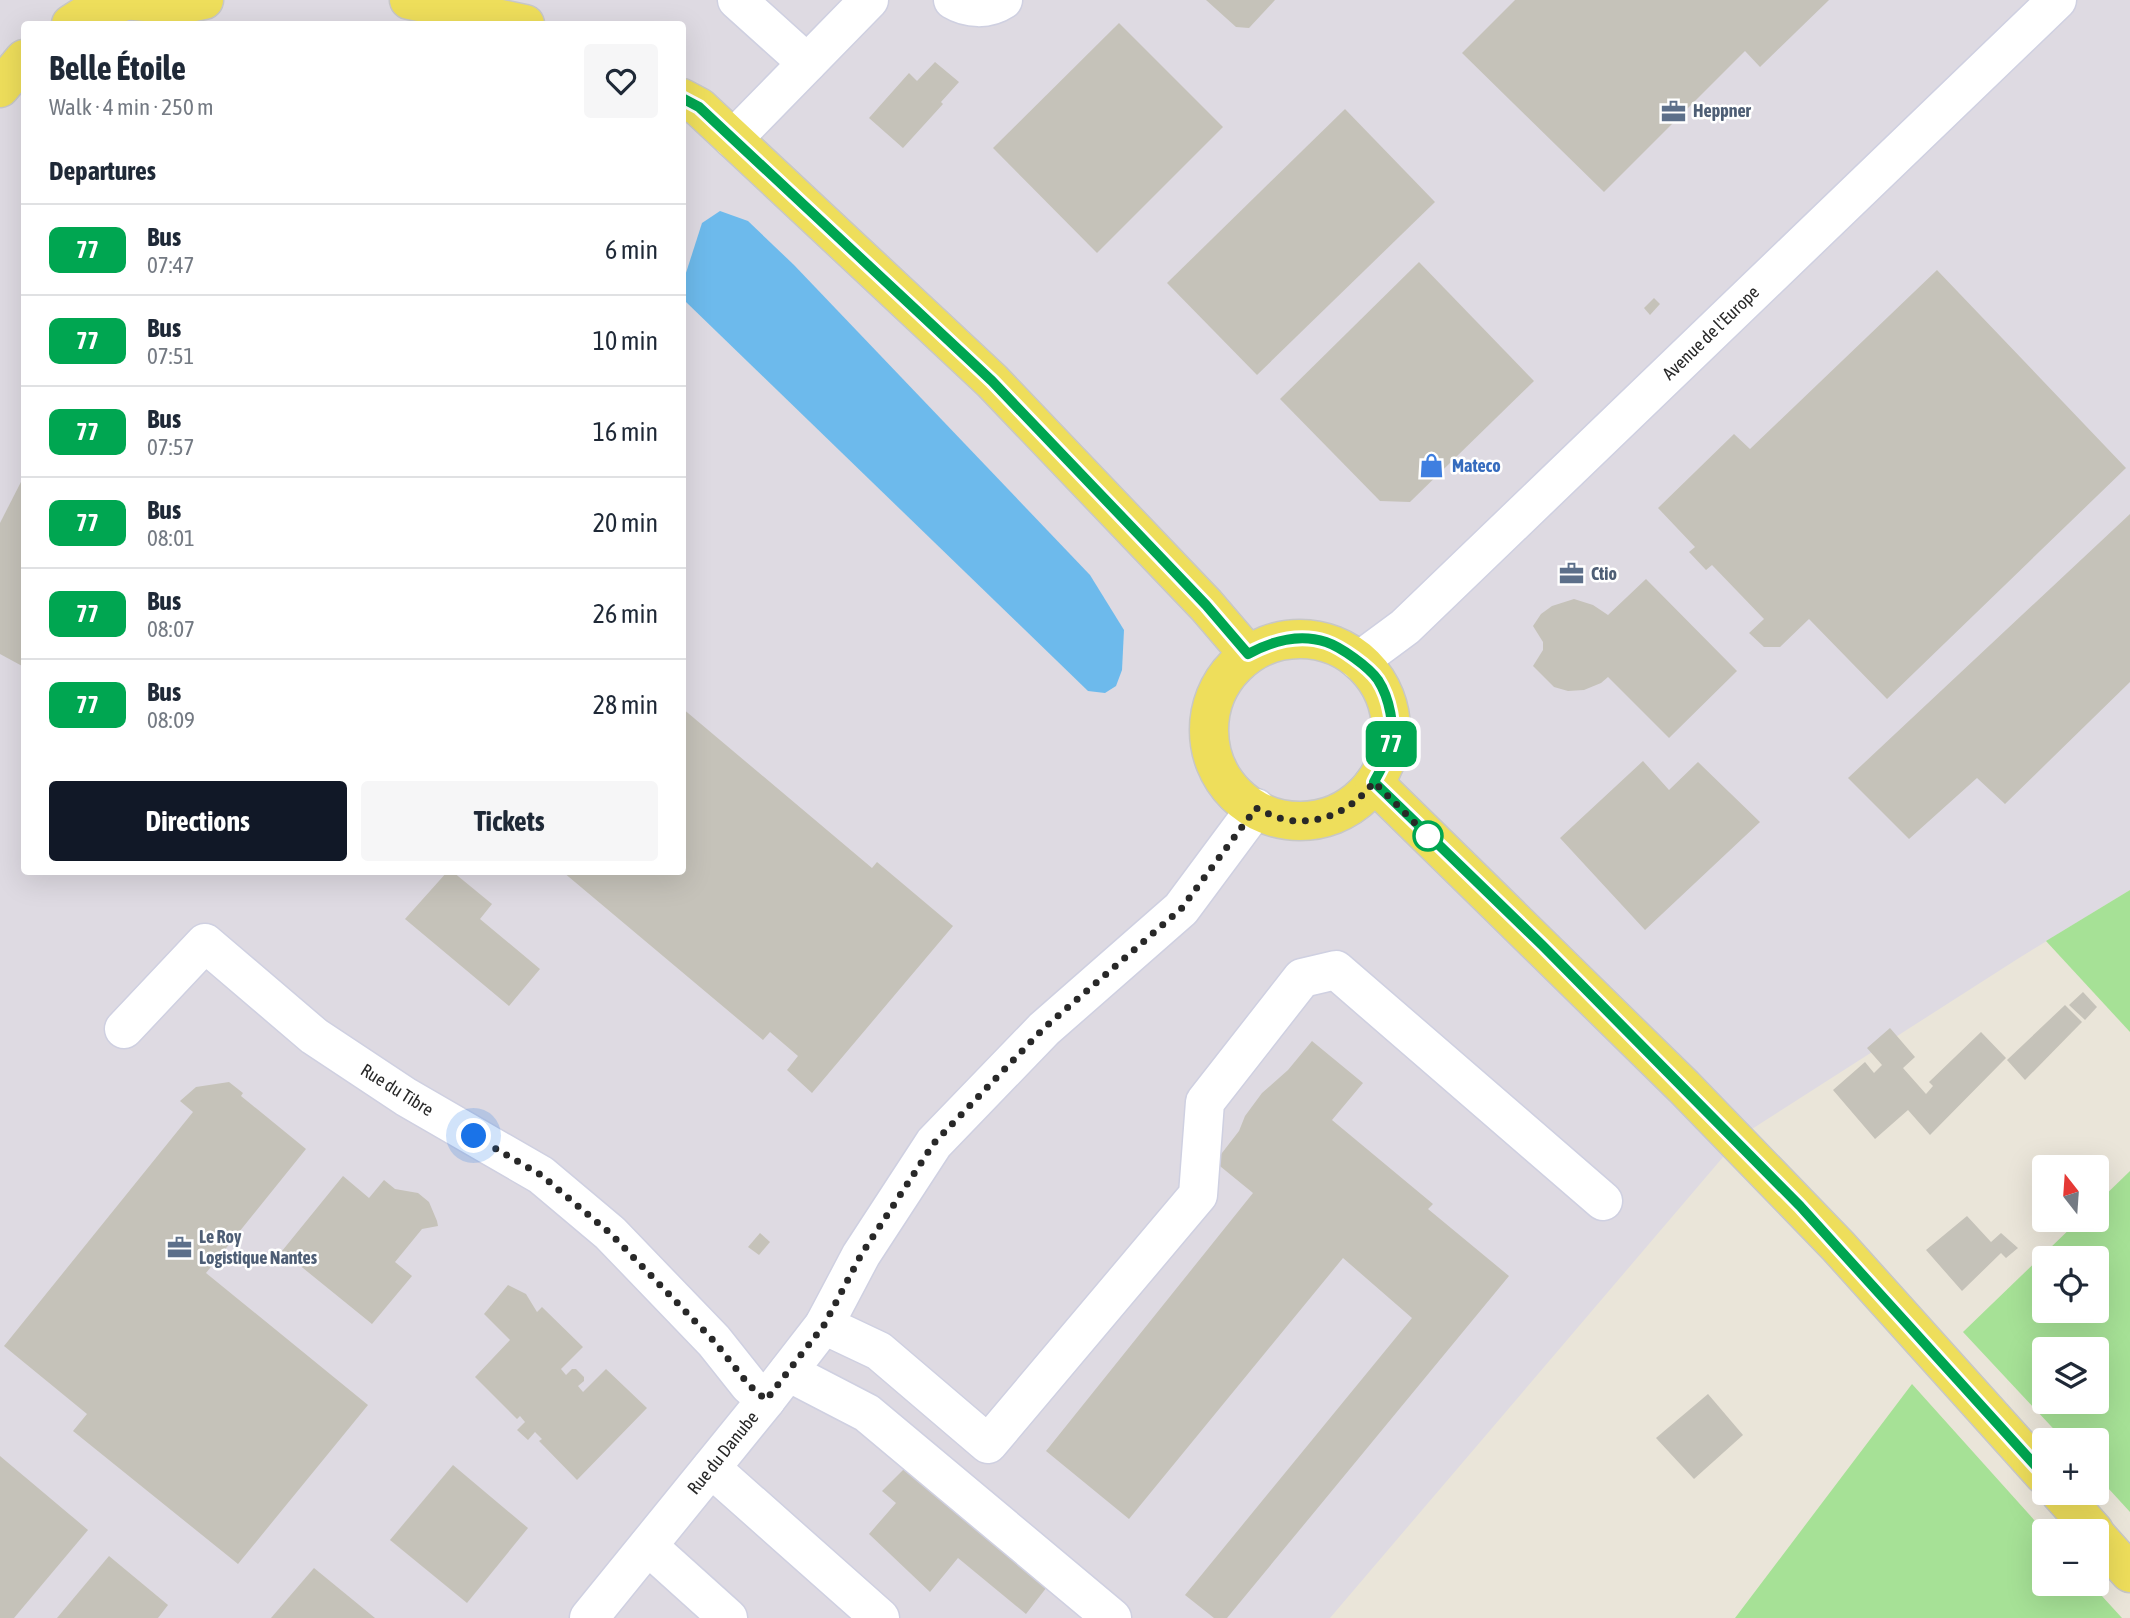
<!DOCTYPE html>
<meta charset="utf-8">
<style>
:root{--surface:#fff;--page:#f6f6f7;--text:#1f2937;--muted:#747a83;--line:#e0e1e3;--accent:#111827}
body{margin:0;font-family:"Asap Condensed",sans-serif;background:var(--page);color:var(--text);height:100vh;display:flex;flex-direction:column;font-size:26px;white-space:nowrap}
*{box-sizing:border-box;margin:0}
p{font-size:23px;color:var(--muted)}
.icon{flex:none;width:38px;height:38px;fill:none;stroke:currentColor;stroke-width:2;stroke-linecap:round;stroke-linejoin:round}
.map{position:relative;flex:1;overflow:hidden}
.details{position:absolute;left:21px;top:21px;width:665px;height:854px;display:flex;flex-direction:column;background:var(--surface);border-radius:7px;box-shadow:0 7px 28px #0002}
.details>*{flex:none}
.badge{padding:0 14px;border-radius:10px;font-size:24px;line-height:46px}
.needle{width:46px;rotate:343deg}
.tools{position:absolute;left:2032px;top:1155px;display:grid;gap:14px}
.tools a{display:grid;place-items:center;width:77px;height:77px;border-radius:7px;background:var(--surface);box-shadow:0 7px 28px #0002;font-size:35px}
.you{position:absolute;width:35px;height:35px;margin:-18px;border:5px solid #fff;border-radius:50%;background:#1a73e8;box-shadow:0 0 0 10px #1a73e833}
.map>.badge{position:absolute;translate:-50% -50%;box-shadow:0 0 0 4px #fff}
h2{padding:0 28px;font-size:26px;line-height:63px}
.round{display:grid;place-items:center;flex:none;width:74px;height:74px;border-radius:7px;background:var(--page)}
.overview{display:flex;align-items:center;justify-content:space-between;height:119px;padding:0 28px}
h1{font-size:33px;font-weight:700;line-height:52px}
.primary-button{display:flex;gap:14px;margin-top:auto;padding:14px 28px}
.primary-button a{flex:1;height:80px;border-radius:7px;background:var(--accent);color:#fff;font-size:28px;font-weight:700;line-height:80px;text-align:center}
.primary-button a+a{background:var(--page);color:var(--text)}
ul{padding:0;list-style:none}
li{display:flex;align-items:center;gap:21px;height:91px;padding:0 28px;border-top:2px solid var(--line)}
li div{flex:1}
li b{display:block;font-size:26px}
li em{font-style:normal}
li .badge{min-width:77px;font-weight:700;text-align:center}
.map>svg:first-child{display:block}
</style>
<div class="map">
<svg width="2130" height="1618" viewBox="0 0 2130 1618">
<rect width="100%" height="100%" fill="#eae5d9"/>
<!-- industrial -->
<path fill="#dedae2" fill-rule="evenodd" d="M 0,0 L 2130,0 L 2130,890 L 2019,958 L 1741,1136 L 1330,1618 L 0,1618 ZM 24,24 L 682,24 L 682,872 L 24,872 Z"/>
<!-- green -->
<g fill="#a6e196" fill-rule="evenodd">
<path d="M 2130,890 L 2130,1032 L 2046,941 Z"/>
<path d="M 2130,1171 L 2130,1512 L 2097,1476 L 2096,1440 L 2064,1440 L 1963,1332 L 2079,1220 L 2096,1220 L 2097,1203 ZM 2044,1258 L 2096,1258 L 2096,1311 L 2044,1311 ZM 2044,1349 L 2096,1349 L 2096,1402 L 2044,1402 Z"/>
<path d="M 1912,1384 L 2044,1531 L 2044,1584 L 2091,1584 L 2122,1618 L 1735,1618 Z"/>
</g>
<!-- water -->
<path fill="#6dbaec" d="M 720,211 L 748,221 L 794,265 L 1090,575 L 1124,630 L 1122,670 L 1116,686 L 1105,693 L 1088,691 L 686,302 L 685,276 L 702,223 Z"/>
<!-- building -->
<g fill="#c5c2b9">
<path d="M 1206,0 L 1275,0 L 1249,28 L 1236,27 Z"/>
<path d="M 1515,0 L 1829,0 L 1760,67 L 1745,51 L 1604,192 L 1462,53 Z"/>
<path d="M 1119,23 L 1223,127 L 1097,253 L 993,148 Z"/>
<path d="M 935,62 L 959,82 L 941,102 L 943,104 L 903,148 L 869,118 L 909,73 L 917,81 Z"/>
<path d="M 1345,109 L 1435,202 L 1257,375 L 1167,283 Z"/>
<path d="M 1419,262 L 1534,381 L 1410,502 L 1380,501 L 1280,399 Z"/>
<path d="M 1937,270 L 2126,468 L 1887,699 L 1809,619 L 1780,647 L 1764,647 L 1749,633 L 1764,619 L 1712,565 L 1706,570 L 1689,552 L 1695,547 L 1658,508 L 1734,434 L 1750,449 Z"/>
<path d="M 1654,298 L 1660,304 L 1650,315 L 1644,308 Z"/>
<path d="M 24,476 L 24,667 L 0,654 L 0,523 Z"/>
<path d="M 2130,514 L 2130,682 L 2005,804 L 1977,778 L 1909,839 L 1848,778 Z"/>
<path d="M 1646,579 L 1737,671 L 1669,738 L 1608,677 L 1601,683 L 1584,690 L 1568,691 L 1554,687 L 1533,666 L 1543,650 L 1543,642 L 1533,626 L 1541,614 L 1552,606 L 1574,599 L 1593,605 L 1608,615 Z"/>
<path d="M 682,708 L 872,868 L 877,862 L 953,926 L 812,1093 L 787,1070 L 798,1056 L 770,1032 L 763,1040 L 563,872 L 682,872 Z"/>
<path d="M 1643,761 L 1669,790 L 1698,762 L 1760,822 L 1645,930 L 1560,838 Z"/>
<path d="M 447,872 L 453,872 L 492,904 L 480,919 L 540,969 L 509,1006 L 405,919 Z"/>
<path d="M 2083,992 L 2097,1007 L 2085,1020 L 2069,1005 Z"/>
<path d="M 2065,1005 L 2082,1022 L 2025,1080 L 2007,1060 Z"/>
<path d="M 1890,1028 L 1915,1057 L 1903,1068 L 1926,1094 L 1933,1086 L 1929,1082 L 1981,1032 L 2006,1058 L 1930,1135 L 1908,1110 L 1875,1139 L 1833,1090 L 1865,1062 L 1874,1073 L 1882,1065 L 1867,1048 Z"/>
<path d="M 1312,1041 L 1363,1083 L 1332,1120 L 1433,1204 L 1428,1209 L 1509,1276 L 1227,1618 L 1214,1618 L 1185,1595 L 1412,1318 L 1343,1258 L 1129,1519 L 1046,1451 L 1253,1193 L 1215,1162 L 1239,1131 L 1245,1116 L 1262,1093 L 1288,1070 Z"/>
<path d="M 229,1082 L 243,1093 L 241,1096 L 306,1149 L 206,1273 L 368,1405 L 238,1564 L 73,1431 L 87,1414 L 4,1346 L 193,1112 L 180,1101 L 196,1087 Z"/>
<path d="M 343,1176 L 369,1198 L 384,1180 L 395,1189 L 418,1193 L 429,1202 L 437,1221 L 438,1226 L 422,1229 L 395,1262 L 412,1276 L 372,1324 L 282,1251 Z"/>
<path d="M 1967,1216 L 1991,1242 L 2001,1233 L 2018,1248 L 2006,1258 L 2001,1253 L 1962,1291 L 1926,1250 Z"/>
<path d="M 760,1233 L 770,1242 L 759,1255 L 748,1247 Z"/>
<path d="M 508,1285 L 526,1294 L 537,1312 L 542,1307 L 583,1347 L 561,1369 L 566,1375 L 572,1369 L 576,1369 L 584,1377 L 584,1381 L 578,1386 L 583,1392 L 606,1369 L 647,1408 L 577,1480 L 539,1441 L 542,1439 L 535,1432 L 528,1440 L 517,1430 L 525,1422 L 520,1416 L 517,1419 L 475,1377 L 510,1340 L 484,1314 Z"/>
<path d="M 1708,1394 L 1743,1435 L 1694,1479 L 1656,1438 Z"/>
<path d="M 0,1456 L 88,1530 L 14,1618 L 0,1618 Z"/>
<path d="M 911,1462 L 1050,1583 L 1026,1614 L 958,1558 L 930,1592 L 869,1534 L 896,1503 L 882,1491 Z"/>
<path d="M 453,1465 L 528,1528 L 467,1603 L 390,1540 Z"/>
<path d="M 109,1556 L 168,1605 L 158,1618 L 57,1618 Z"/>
<path d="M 314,1568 L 375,1618 L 271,1618 Z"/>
</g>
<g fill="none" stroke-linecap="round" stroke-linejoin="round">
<defs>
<g id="minor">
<path d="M 737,0 L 807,63"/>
<path d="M 953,0 C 968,9 988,10 1003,0"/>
<path d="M 733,139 L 869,0"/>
<path d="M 1359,661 L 1405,627 L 2057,0"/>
<path d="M 124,1029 L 205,943 L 314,1036 L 406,1097 L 541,1175 L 610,1233 L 714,1341 L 749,1385 L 766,1400"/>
<path d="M 824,1325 L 879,1351 L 988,1444 L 1198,1195 L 1205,1102 L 1302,978 L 1336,970 L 1603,1201"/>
<path d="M 788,1372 L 867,1413 L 1112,1618"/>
<path d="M 711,1468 L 880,1618"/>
<path d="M 648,1546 L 728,1618"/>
<path d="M 589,1618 L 766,1400 L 824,1325 L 861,1255 L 934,1143 L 1044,1029 L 1181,909 L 1256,808"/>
</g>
<g id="major">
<path d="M 123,0 L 180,5 L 204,0"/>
<path d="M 409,0 L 525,24"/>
<path d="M 71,24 L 82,17 L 126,1"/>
<path d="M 0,88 L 24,59"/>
<path d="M 682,98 L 699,107 L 992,381 L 1206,605 L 1248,654"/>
<circle cx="1300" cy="730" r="91"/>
<path d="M 1374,783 L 1684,1087 L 1838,1246 L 2044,1475"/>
<path d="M 2060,1493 L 2094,1531"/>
<path d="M 2096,1535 L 2130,1573"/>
</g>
</defs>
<!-- minor casing -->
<use href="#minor" stroke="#cfd0e1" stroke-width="41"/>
<!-- major casing -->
<use href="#major" stroke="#c7c7c7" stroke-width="41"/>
<!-- minor -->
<use href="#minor" stroke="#fff" stroke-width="38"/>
<!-- major -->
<use href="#major" stroke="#eede5b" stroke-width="38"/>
</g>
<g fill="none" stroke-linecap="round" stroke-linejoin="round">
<defs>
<path id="line" d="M 682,98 L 699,107 L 992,381 L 1206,605 L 1248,654 C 1272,641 1299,633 1326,642 C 1341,647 1369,667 1378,680 C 1389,697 1396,728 1390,748 C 1387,760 1379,772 1374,782 L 1542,945 L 1800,1206 L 2044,1475"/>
</defs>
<!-- line casing -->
<use href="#line" stroke="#fff" stroke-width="16"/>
<!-- line -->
<use href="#line" stroke="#00a651" stroke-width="10"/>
<!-- walk -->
<path stroke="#282828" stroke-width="7" stroke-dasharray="0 12.6" d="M 474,1136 L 541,1175 L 610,1233 L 714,1341 L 749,1385 L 766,1400 L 824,1325 L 861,1255 L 934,1143 L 1044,1028 L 1181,909 L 1256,808 C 1265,812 1276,818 1287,820 C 1323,825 1352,810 1374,782 L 1428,836"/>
</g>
<!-- icons -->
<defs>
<symbol id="office-bare" viewBox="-9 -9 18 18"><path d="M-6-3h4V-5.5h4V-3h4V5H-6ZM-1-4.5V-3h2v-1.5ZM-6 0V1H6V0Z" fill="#5c6f8a" stroke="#fff" stroke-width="2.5" paint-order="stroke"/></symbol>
<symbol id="shop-bare" viewBox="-9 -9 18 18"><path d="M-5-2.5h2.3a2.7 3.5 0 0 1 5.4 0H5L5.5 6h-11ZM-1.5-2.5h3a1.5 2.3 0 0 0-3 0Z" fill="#3f7fe0" stroke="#fff" stroke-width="2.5" paint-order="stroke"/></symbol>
</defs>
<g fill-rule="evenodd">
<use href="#office-bare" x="1656" y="94" width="35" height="35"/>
<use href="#shop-bare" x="1414" y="448" width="35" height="35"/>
<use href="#office-bare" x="1554" y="556" width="35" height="35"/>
<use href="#office-bare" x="162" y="1230" width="35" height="35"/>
</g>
<!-- markers -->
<circle fill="#fff" stroke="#00a651" stroke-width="3.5" cx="1428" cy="836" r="14"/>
<g text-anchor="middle" stroke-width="5" stroke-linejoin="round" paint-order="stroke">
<!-- service labels -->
<g font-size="18" font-weight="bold" fill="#4e5e75" stroke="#fff" text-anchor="start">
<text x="1693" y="117">Heppner</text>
<text x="1591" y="580">Ctio</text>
<text x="199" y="1243">Le Roy<tspan x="199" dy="21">Logistique Nantes</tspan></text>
</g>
<!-- street labels -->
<g font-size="18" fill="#282828" stroke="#fff">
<text transform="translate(1711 333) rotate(-44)" y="6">Avenue de l'Europe</text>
<text transform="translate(397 1090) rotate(32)" y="6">Rue du Tibre</text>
<text transform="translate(723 1453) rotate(-51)" y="6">Rue du Danube</text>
</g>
<!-- shop labels -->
<g font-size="18" font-weight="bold" fill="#366cbe" stroke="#fff" text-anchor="start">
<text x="1452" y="472">Mateco</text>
</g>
</g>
</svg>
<div class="tools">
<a><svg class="needle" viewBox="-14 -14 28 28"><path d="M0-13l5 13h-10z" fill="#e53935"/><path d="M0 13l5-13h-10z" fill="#747a83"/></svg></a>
<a><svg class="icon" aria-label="locate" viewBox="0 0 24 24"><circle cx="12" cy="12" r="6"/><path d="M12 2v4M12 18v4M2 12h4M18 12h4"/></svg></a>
<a><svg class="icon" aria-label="layers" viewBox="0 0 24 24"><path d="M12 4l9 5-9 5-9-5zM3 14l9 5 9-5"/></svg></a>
<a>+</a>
<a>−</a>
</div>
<div class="you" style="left:474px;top:1136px"></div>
<b class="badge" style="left:1391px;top:744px;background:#00a651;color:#fff">77</b>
<section class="details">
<div class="overview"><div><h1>Belle Étoile</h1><p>Walk · 4 min · 250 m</p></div><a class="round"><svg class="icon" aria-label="heart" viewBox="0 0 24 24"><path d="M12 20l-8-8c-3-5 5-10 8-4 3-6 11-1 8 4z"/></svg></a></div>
<h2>Departures</h2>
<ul>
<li><span class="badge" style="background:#00a651;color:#fff">77</span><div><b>Bus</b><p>07:47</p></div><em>6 min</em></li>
<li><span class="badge" style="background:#00a651;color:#fff">77</span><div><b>Bus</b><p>07:51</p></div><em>10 min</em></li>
<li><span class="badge" style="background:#00a651;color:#fff">77</span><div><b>Bus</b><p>07:57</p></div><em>16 min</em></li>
<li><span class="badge" style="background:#00a651;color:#fff">77</span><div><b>Bus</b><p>08:01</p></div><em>20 min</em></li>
<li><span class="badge" style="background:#00a651;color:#fff">77</span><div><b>Bus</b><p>08:07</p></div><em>26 min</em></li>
<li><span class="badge" style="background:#00a651;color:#fff">77</span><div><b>Bus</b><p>08:09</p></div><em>28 min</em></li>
</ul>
<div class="primary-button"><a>Directions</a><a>Tickets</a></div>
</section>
</div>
